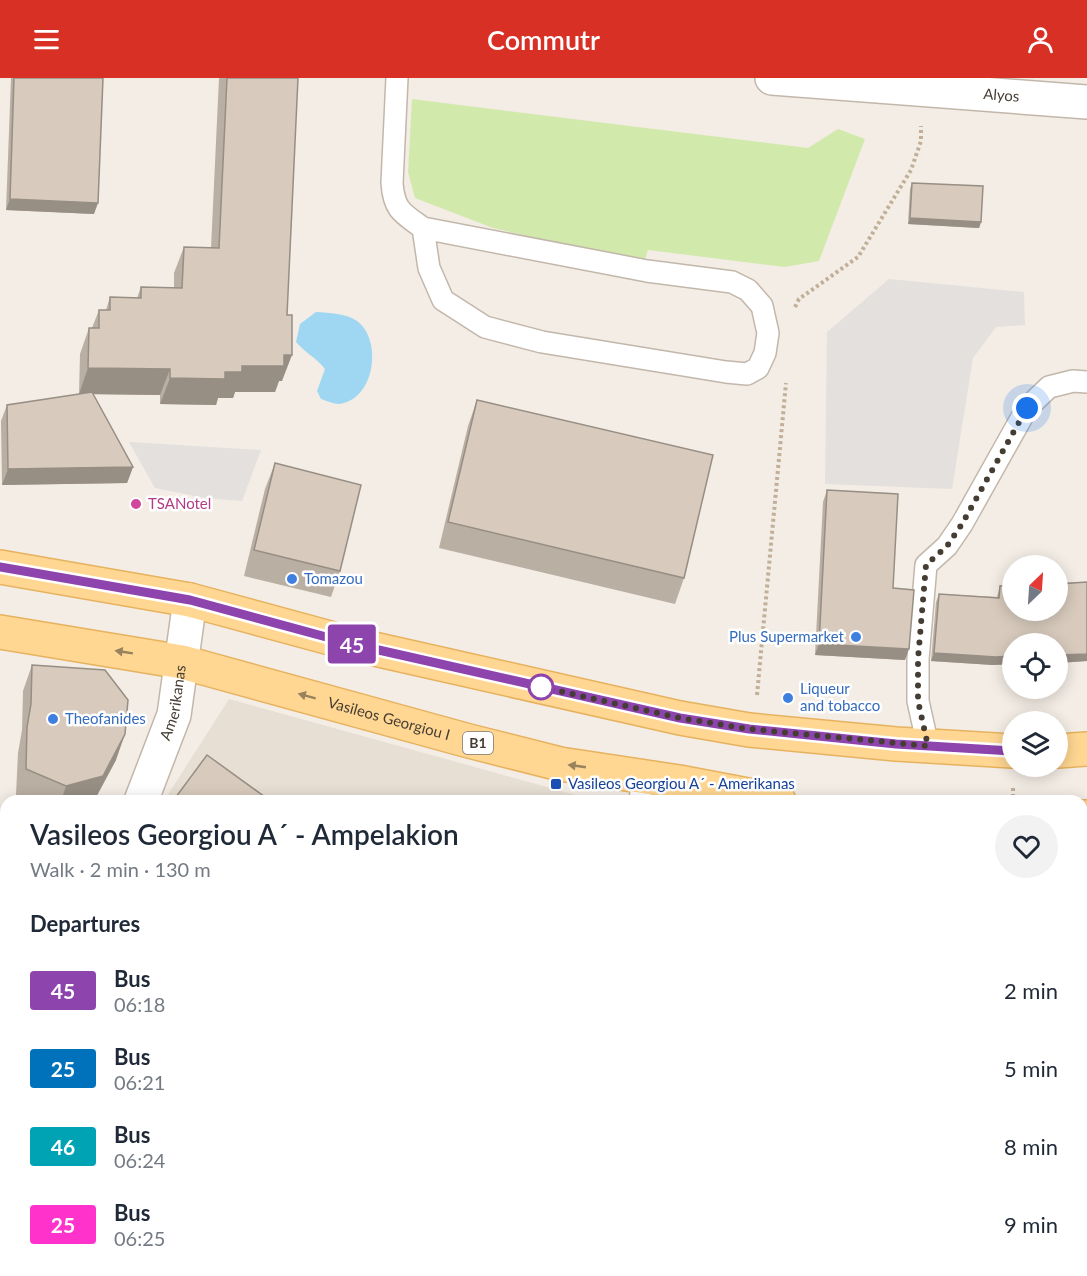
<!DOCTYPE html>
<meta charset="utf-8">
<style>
:root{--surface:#fff;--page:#f2f2f3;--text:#1f2937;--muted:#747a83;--accent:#d93025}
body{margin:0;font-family:Lato,sans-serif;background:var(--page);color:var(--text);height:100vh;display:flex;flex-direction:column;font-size:22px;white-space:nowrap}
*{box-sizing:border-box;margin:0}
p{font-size:20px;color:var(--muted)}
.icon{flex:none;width:33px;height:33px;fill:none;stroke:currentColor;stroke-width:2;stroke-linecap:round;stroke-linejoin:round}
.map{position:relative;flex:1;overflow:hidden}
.panel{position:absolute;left:0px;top:717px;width:1088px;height:482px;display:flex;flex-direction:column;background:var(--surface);border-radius:18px 18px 0 0;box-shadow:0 3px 15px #0003}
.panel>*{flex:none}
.badge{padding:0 12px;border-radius:4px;font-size:21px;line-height:39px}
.needle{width:39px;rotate:25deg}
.tools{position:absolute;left:1002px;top:477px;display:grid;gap:12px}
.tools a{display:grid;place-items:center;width:66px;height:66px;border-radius:50%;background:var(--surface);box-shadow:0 3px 15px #0003;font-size:30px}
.you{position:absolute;width:30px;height:30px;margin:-15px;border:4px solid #fff;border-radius:50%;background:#1a73e8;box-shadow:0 0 0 9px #1a73e833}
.map>.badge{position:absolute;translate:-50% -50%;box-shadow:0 0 0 3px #fff}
h2{padding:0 30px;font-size:22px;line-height:54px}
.round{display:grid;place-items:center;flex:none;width:63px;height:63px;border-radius:32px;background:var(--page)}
.head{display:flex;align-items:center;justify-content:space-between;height:102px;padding:0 30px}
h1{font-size:28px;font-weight:600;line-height:45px}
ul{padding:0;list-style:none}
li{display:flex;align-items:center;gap:18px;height:78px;padding:0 30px}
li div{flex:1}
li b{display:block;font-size:22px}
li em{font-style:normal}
li .badge{min-width:66px;font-weight:700;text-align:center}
header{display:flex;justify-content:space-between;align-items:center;height:78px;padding:0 30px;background:var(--accent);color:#fff;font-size:27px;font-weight:600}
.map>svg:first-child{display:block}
</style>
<header><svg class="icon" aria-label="menu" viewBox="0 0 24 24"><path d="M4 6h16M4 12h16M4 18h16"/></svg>Commutr<svg class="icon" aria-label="person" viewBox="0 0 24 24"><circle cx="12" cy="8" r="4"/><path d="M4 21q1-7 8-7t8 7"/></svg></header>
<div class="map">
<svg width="1087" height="1198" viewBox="0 0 1087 1198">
<rect width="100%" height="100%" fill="#f3ede5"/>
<!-- residential -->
<g fill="#e7dfd3">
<path d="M 229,621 L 587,720 L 587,723 L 164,723 Z"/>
<path d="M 1082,765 L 1087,765 L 1087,1198 L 646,1198 L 646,1192 L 1082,1192 Z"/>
<path d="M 6,897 L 6,1192 L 540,1193 L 539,1198 L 0,1198 L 0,901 Z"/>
</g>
<!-- green -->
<path fill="#d2e9ac" d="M 412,21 L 808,70 L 838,51 L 865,61 L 819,183 L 785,189 L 648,172 L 644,184 L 493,150 L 415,120 L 408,94 Z"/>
<!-- parking -->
<g fill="#e3e0dd">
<path d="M 889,201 L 1024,214 L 1025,247 L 996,249 L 973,280 L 952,411 L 825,406 L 827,254 Z"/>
<path d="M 129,364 L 261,372 L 242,423 L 205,420 L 155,410 Z"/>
<path d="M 540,1193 L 646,1193 L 646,1198 L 539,1198 Z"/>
</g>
<!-- water -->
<path fill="#9fd7f2" d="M 316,234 C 330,235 345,235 357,243 C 383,262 375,322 339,326 C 334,326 327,323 321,321 L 317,313 L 325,291 C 317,280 305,275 296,264 L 300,246 Z"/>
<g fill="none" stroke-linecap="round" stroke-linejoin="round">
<defs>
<g id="lane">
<path d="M 397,0 L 392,105 C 394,132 402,135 423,150 L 647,193 L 732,204 L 748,212 L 762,228 L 768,255 L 765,275 L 758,290 L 747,296 L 726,294 L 542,264 L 485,249 L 443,222 L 429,190 L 423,150"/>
<path d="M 928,668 L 918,623 L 918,581 L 926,487 L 947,468 L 962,446 L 1027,330 L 1049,309 L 1073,303 L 1087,304"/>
<path d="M 640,723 L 643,698"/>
<path d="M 1082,907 L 1087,907"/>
<path d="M 938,1192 L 938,1198"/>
<path d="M 92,1198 L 92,1192"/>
<path d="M 613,1198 L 613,1192"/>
</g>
<g id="street">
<path id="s1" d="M 772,0 L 1087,24"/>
<path id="s2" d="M 141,723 L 174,637 L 190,522"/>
<path d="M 0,882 L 6,878"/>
</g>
<g id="primary">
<path d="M 0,489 L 190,522 L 352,566 L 680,640 L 749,652 L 896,666 L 1012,673"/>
<path id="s3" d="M 0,554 L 182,584 L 469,663 L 560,686 L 679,704 L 779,723"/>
<path d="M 1058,673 L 1087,671"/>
<path d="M 1082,739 L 1087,739"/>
</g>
</defs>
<!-- lane casing -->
<use href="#lane" stroke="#c2b7aa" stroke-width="24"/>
<!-- street casing -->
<use href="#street" stroke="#c2b7aa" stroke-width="36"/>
<!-- primary casing -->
<use href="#primary" stroke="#e7b25f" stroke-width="36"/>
<!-- path -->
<g stroke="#c1af98" stroke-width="4" stroke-dasharray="3 3" stroke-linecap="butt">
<path d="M 795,229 L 799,221 L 858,179 L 911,92 L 921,63 L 921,48"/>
<path d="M 757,617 L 786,305"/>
<path d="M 1013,710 L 1013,723"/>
<path d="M 659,1198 L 659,1192"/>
<path d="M 800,1198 L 800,1192"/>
</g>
<!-- lane -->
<use href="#lane" stroke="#fff" stroke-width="21"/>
<!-- street -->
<use href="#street" stroke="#fff" stroke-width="33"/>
<!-- primary -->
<use href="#primary" stroke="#ffd792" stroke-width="33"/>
</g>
<!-- wall -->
<g fill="#baafa3">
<path d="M 11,0 L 103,0 L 94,136 L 6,132 Z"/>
<path d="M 219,0 L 298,0 L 282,303 L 279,303 L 275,314 L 235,314 L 233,320 L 218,320 L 216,327 L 160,326 L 160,317 L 93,316 L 133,389 L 127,405 L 2,407 L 1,343 L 7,327 L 79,316 L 80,276 L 89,250 L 92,250 L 99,232 L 106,232 L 110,219 L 137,220 L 141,209 L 174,210 L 174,195 L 184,169 L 211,170 Z"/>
<path d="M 912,105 L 981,144 L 979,150 L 908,146 L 910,111 Z"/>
<path d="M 477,322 L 684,500 L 675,526 L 439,470 L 468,348 Z"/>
<path d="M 275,385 L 340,493 L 331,519 L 244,498 L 265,411 Z"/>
<path d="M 827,412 L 893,510 L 905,582 L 815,577 L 823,424 Z"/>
<path d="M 1087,504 L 1087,583 L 1058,585 L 1012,566 L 1012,586 L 993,587 L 931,583 L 936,524 L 939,516 L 997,519 L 1000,508 Z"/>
<path d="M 32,587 L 116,682 L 94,723 L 31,723 L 16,717 L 18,675 L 22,652 L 23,613 Z"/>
<rect x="680" y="1192" width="85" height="6"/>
<rect x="851" y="1192" width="68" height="6"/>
</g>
<!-- shaded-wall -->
<g fill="#978e84">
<path d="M 10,121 L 98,125 L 94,136 L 6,132 Z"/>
<path d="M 910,140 L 981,144 L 979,150 L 908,146 Z"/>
<path d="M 284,277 L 292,277 L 282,303 L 279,303 L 275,314 L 235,314 L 233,320 L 218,320 L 216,327 L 160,326 L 170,300 L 242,288 Z"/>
<path d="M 88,290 L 170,291 L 160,317 L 79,316 Z"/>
<path d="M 133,389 L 127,405 L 2,407 L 8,391 Z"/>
<path d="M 819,566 L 909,571 L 905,582 L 815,577 Z"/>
<path d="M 934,575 L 1012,578 L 1012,586 L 993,587 L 931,583 Z"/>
<path d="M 1087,576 L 1087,583 L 1058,585 L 1058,577 Z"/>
<path d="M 125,656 L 116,682 L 94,723 L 61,723 L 66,708 Z"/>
<rect x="1082" y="853" width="5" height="20"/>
<rect x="1082" y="1096" width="5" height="11"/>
<path d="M 6,1148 L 6,1153 L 0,1154 L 0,1149 Z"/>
<path d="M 683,1192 L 701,1192 L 699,1198 L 681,1198 Z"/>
</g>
<!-- building -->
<g fill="#d8cbbd" stroke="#978e84" stroke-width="1.5">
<path d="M 14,0 L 103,0 L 98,125 L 10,121 Z"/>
<path d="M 227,0 L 298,0 L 287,237 L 292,237 L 292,277 L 284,277 L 284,288 L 242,288 L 242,294 L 225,294 L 225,301 L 170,300 L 170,291 L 88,290 L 89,250 L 99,250 L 99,232 L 110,232 L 110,219 L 141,220 L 141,209 L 182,210 L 184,169 L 219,170 Z"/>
<path d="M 912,105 L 983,108 L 981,144 L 910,140 Z"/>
<path d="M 92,314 L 133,389 L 8,391 L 7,327 Z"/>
<path d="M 477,322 L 713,377 L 684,500 L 448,444 Z"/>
<path d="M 275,385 L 361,407 L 340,493 L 254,472 Z"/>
<path d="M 827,412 L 898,416 L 893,510 L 914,512 L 909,571 L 819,566 Z"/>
<path d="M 1087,504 L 1087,576 L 1058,577 L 1058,566 L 1012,566 L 1012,578 L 996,579 L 934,575 L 939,516 L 999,520 L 1000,508 L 1012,507 L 1012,532 L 1058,532 L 1058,506 Z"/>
<path d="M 32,587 L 105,592 L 128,622 L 125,656 L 103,698 L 66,708 L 26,691 L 27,649 L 31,626 Z"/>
<path d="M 207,677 L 265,719 L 262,723 L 173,723 Z"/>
<rect x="1082" y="775" width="5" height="78"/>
<path d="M 6,934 L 6,1148 L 0,1149 L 0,937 Z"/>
<rect x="1082" y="1066" width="5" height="30"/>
<rect x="705" y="1192" width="60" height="6"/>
<rect x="859" y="1192" width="60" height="6"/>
</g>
<!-- one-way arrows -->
<defs><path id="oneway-solid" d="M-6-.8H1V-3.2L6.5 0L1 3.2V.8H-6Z" transform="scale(1.5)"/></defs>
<g fill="#99825e">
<use href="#oneway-solid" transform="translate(124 574) rotate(-171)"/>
<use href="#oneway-solid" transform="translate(307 618) rotate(-165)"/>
<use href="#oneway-solid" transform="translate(577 688) rotate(-172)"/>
</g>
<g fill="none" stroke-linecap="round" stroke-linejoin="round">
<defs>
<path id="line" d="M 0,489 L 190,522 L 352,566 L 680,640 L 749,651 L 896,666 L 1012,673"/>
</defs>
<!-- line casing -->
<use href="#line" stroke="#fff" stroke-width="14"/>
<!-- line -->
<use href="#line" stroke="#8e44ad" stroke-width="9"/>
<!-- walk -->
<path stroke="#453d34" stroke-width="6" stroke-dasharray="0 10.8" d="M 541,609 L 680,640 L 749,651 L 928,668 L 918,623 L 918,581 L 926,487 L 947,468 L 962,446 L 1027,330"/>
</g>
<!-- markers -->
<circle fill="#d1479c" stroke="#fff" stroke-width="2" cx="136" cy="426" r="6"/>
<g fill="#3f7fe0" stroke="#fff" stroke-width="2">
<circle cx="292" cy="501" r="6"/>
<circle cx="856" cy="559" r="6"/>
<circle cx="788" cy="620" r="6"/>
<circle cx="53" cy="641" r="6"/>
</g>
<circle fill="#fff" stroke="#8e44ad" stroke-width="3" cx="541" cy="609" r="12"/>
<rect fill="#1a4fb4" stroke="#fff" stroke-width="2" x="550" y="700" width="12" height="12" rx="3"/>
<g text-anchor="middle" stroke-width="5" stroke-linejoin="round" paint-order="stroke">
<!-- shield labels -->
<rect fill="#fff" stroke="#7d7771" stroke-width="1.5" x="463" y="654" width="30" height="22" rx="4.5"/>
<g font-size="14" font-weight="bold" fill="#453d34">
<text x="478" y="670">B1</text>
</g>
<!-- street labels -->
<g font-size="15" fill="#453d34" stroke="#fff">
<text dy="5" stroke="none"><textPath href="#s1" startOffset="230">Alyos</textPath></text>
<text dy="5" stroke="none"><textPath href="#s2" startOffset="104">Amerikanas</textPath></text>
<text dy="5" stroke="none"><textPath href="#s3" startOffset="399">Vasileos Georgiou I</textPath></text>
</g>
<!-- hotel labels -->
<g font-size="15" fill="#b23c85" stroke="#fff" text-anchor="start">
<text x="148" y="431">TSANotel</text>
</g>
<!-- shop labels -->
<g font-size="15" fill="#366cbe" stroke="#fff" text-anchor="start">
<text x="304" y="506">Tomazou</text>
<text x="844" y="564" text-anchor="end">Plus Supermarket</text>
<text x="800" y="616">Liqueur<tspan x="800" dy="17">and tobacco</tspan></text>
<text x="65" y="646">Theofanides</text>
</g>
<!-- transit labels -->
<g font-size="15" fill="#164399" stroke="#fff" text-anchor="start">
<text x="568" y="711">Vasileos Georgiou A´ - Amerikanas</text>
</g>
</g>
</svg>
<div class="tools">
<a><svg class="needle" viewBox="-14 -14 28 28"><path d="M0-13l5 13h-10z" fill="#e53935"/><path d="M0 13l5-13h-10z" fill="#747a83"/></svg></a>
<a><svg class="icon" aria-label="locate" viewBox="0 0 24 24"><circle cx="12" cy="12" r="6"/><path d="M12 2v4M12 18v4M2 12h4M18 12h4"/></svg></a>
<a><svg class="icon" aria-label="layers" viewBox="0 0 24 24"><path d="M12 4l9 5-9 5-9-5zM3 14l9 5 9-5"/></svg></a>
</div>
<div class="you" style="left:1027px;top:330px"></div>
<b class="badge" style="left:352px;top:566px;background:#8e44ad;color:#fff">45</b>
<section class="panel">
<div class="head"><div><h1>Vasileos Georgiou A´ - Ampelakion</h1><p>Walk · 2 min · 130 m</p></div><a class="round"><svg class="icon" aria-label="heart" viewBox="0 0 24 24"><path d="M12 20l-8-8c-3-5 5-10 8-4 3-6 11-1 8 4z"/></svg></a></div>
<h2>Departures</h2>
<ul>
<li><span class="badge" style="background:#8e44ad;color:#fff">45</span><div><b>Bus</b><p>06:18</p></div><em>2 min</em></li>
<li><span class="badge" style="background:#0072bc;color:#fff">25</span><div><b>Bus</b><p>06:21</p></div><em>5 min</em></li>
<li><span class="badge" style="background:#00a3b4;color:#fff">46</span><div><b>Bus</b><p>06:24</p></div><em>8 min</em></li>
<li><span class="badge" style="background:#f3c;color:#fff">25</span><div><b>Bus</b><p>06:25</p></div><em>9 min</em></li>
</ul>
</section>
</div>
